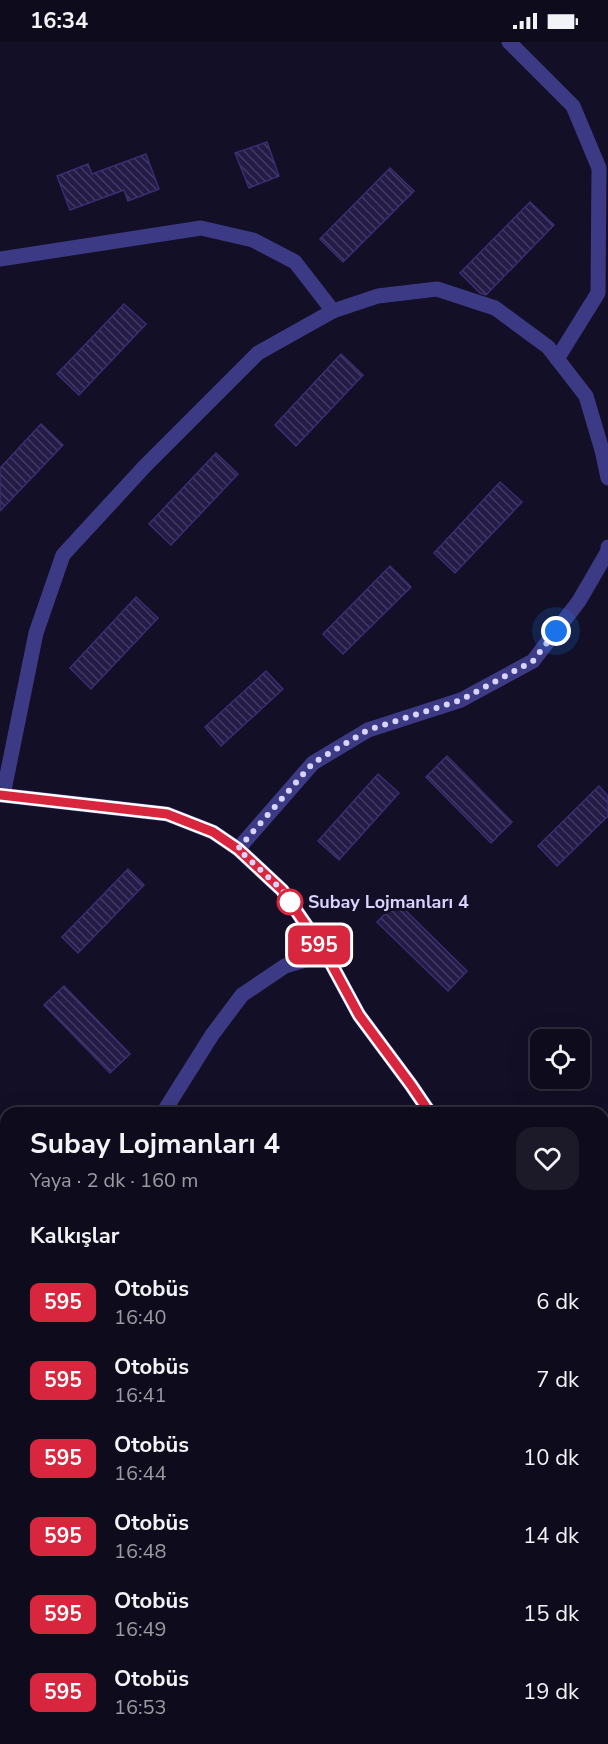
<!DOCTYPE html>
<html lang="tr">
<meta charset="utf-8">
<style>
:root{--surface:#0e0b1c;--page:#1c1929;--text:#f1f3f6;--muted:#9b9ba3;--line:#2e2b3b}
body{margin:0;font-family:"Nunito Sans",sans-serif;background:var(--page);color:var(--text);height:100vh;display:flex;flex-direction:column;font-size:22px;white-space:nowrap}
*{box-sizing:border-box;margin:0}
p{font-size:20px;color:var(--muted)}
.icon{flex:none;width:33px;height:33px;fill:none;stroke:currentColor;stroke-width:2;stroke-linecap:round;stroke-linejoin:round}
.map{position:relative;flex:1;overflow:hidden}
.side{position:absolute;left:0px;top:1065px;width:609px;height:638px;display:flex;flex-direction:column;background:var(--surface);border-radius:18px 18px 0 0;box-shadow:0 6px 24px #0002,0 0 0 2px var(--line)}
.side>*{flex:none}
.badge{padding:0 12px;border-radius:9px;font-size:21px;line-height:39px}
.tools{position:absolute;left:530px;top:987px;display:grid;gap:12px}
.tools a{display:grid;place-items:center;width:60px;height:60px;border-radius:12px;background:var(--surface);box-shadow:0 6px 24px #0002,0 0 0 2px var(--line);font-size:30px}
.you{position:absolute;width:30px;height:30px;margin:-15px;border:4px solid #fff;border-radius:50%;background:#1a73e8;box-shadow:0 0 0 9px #1a73e833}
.map>.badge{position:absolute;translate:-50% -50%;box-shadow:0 0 0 3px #fff}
h2{padding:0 30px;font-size:22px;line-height:54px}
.round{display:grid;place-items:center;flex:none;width:63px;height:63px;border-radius:18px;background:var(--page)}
.head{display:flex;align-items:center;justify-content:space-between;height:102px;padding:0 30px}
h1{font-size:28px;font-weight:700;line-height:45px}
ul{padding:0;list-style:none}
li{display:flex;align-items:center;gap:18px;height:78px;padding:0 30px}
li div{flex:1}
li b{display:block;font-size:22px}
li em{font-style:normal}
li .badge{min-width:66px;font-weight:700;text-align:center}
.status{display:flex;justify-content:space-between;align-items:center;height:42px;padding:0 30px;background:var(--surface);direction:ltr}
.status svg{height:16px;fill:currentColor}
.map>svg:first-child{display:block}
</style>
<div class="status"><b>16:34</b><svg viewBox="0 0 49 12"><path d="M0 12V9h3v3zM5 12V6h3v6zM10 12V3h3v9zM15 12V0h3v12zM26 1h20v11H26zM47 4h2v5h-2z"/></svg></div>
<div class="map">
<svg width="608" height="1702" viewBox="0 0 608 1702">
<defs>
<pattern id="building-back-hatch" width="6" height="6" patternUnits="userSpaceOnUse" patternTransform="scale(1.5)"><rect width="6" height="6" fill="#241b47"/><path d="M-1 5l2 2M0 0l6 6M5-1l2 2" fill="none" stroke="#433b63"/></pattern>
</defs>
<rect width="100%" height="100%" fill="#130f26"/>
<!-- building -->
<g fill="url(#building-back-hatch)" stroke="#3b2d73" stroke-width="1.5">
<path d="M 267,100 L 279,134 L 249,146 L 235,111 Z"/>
<path d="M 146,112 L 159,147 L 128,159 L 124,148 L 70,168 L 57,134 L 88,122 L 92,132 Z"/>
<path d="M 390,126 L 414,149 L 343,220 L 320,197 Z"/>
<path d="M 530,160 L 554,183 L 486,253 L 480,251 L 460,231 Z"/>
<path d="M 124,262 L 146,282 L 79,353 L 57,332 Z"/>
<path d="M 341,312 L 363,333 L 296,404 L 275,383 Z"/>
<path d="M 41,382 L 63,403 L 0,469 L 0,426 Z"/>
<path d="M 216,411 L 238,432 L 171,503 L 149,482 Z"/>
<path d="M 500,440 L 522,460 L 455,531 L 434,511 Z"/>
<path d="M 390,524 L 411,545 L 343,612 L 323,592 Z"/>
<path d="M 136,555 L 158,576 L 91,647 L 70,626 Z"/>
<path d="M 266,629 L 283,647 L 221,704 L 205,685 Z"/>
<path d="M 447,714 L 512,780 L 491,801 L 426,735 Z"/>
<path d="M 378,732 L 399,751 L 339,818 L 318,799 Z"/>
<path d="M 599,744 L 608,754 L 608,774 L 557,824 L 538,804 Z"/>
<path d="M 128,827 L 144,843 L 78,911 L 62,895 Z"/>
<path d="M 397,860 L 467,929 L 448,949 L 377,880 Z"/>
<path d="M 64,944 L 130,1012 L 110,1031 L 44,963 Z"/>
</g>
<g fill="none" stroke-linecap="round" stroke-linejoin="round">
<!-- minor -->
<g stroke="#3d3a85" stroke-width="15">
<path d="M 509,0 L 573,64 L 599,126 L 598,251 L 557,317"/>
<path d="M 0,217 L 201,186 L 253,198 L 295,220 L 333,269"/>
<path d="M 3,753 L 36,591 L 63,513 L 145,424 L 258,311 L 333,269 L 378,254 L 437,247 L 495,266 L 548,305 L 586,354 L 602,408 L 608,436"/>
<path d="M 238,807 L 313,721 L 368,688 L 461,658 L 533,619 L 579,559 L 608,509 L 608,505"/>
<path d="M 163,1071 L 212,993 L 242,953 L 285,924 L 326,912"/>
<path d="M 0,1243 L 6,1241"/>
</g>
<!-- tertiary -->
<g stroke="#3d3a85" stroke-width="15">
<path d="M 0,753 L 167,772 L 213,790 L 238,807 L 282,848 L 326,912 L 359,973 L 411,1043 L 430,1071"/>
<path d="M 603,1227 L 608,1230"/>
</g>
<!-- trunk -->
<g stroke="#e055d1" stroke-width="16">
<path d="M 603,1186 L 608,1186"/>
<path d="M 603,1248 L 608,1241"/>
<path d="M 603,1312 L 608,1305"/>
<path d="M 156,1702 L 164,1696"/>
<path d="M 226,1702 L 233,1696"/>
</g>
</g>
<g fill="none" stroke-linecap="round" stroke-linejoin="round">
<defs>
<path id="line" d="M 0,753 L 167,772 L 213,790 L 238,807 L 282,848 L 326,912 L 359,973 L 411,1043 L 430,1071"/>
</defs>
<!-- line casing -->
<use href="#line" stroke="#fff" stroke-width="14"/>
<!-- line -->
<use href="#line" stroke="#d7263d" stroke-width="9"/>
<!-- walk -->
<path stroke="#d9d4ff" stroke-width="6" stroke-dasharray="0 10.8" d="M 290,860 L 293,864 L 282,848 L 238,807 L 313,721 L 368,688 L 461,658 L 533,619 L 556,589"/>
</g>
<!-- markers -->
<circle fill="#fff" stroke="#d7263d" stroke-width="3" cx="290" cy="860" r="12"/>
<g text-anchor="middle" stroke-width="6" stroke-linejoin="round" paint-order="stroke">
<!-- stop labels -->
<g font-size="18" font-weight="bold" fill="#d9d4ff" stroke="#130f26" text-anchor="start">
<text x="308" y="866">Subay Lojmanları 4</text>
</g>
</g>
</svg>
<div class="tools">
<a><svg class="icon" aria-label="locate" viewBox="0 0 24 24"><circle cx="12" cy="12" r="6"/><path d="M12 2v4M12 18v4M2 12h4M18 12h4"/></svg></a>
</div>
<div class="you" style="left:556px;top:589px"></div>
<b class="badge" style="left:319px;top:903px;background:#d7263d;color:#fff">595</b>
<section class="side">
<div class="head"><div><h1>Subay Lojmanları 4</h1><p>Yaya · 2 dk · 160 m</p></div><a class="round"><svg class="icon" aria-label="heart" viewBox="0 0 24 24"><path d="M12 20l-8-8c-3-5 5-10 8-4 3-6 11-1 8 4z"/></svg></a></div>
<h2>Kalkışlar</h2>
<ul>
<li><span class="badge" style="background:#d7263d;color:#fff">595</span><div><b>Otobüs</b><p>16:40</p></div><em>6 dk</em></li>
<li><span class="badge" style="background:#d7263d;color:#fff">595</span><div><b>Otobüs</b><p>16:41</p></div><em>7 dk</em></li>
<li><span class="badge" style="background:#d7263d;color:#fff">595</span><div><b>Otobüs</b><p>16:44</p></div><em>10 dk</em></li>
<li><span class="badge" style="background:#d7263d;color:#fff">595</span><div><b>Otobüs</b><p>16:48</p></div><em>14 dk</em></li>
<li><span class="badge" style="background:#d7263d;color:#fff">595</span><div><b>Otobüs</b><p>16:49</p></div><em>15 dk</em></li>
<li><span class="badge" style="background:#d7263d;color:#fff">595</span><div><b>Otobüs</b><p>16:53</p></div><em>19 dk</em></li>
</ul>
</section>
</div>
